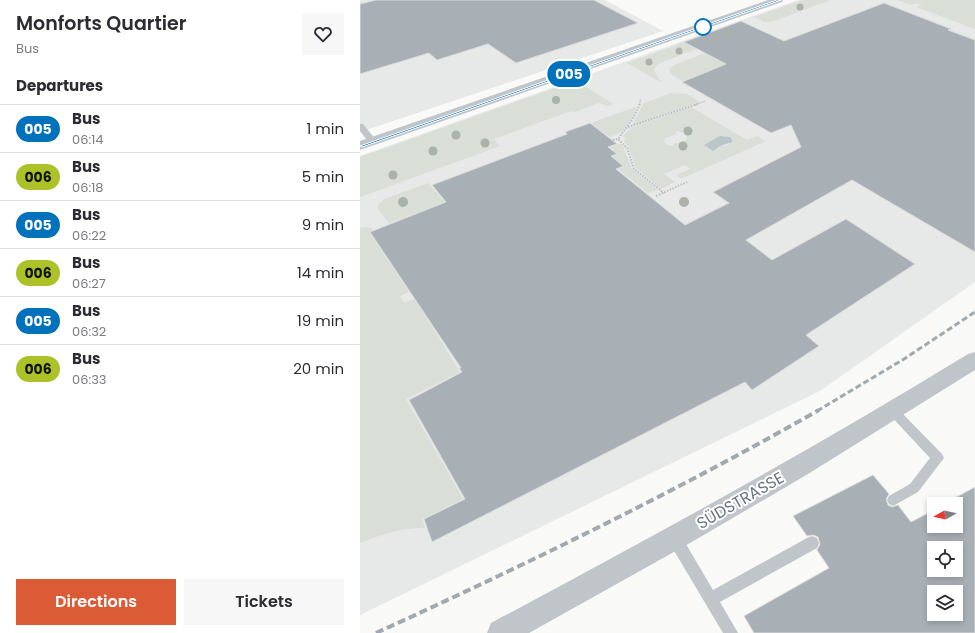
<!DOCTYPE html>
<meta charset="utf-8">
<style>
:root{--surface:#fff;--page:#f7f7f7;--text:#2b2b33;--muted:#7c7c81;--line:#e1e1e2;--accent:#db5b36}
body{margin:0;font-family:Poppins,sans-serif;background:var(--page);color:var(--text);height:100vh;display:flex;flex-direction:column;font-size:15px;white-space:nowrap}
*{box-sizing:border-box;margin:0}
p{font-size:13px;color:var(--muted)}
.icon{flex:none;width:22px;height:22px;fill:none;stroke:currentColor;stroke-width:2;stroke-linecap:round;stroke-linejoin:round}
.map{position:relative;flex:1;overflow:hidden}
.details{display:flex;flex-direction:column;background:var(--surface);width:360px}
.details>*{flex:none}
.badge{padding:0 8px;border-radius:13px;font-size:14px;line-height:26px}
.needle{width:26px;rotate:262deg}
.controls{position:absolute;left:567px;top:497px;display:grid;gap:8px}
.controls a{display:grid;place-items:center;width:36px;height:36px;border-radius:0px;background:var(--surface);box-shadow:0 2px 6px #0003;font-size:20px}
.map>.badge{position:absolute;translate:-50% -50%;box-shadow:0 0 0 2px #fff}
h2{padding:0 16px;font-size:15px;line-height:36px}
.round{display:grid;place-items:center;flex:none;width:42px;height:42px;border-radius:0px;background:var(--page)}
.head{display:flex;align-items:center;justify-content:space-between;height:68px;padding:0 16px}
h1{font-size:19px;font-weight:600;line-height:30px}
.primary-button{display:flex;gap:8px;margin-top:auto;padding:8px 16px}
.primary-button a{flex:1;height:46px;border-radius:0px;background:var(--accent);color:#fff;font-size:16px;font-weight:600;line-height:46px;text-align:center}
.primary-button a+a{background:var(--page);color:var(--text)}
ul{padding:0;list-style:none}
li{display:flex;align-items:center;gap:12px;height:48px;padding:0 16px;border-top:1px solid var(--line)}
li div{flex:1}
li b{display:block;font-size:15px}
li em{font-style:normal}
li .badge{min-width:44px;font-weight:700;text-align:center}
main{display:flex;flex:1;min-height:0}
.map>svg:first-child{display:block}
</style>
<main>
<section class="details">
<div class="head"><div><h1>Monforts Quartier</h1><p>Bus</p></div><a class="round"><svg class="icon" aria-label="heart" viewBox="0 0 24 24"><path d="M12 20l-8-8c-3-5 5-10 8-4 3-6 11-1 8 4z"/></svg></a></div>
<h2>Departures</h2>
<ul>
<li><span class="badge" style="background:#0072bc;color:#fff">005</span><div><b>Bus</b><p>06:14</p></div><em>1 min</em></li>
<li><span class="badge" style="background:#adc228;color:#111">006</span><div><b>Bus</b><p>06:18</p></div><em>5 min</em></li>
<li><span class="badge" style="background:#0072bc;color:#fff">005</span><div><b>Bus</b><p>06:22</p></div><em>9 min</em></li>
<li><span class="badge" style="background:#adc228;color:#111">006</span><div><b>Bus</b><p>06:27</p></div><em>14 min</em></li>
<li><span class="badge" style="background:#0072bc;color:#fff">005</span><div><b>Bus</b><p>06:32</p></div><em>19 min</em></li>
<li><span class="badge" style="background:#adc228;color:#111">006</span><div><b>Bus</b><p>06:33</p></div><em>20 min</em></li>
</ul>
<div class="primary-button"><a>Directions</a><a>Tickets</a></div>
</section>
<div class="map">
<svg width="615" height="633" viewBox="0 0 615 633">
<rect width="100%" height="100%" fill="#f9f9f7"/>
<!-- built -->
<g fill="#e7e8e8">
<path d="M 0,0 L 245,0 L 303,31 L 0,132 Z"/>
<path d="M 438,0 L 615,0 L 615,282 L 460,391 L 0,615 L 0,156 Z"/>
</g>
<!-- green -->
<g fill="#d9ded7" fill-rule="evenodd">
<path d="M 443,0 L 471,0 L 411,22 L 405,22 L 394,17 Z"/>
<path d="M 537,0 L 615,0 L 615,29 L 556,7 L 562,5 L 557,3 L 551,5 Z"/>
<path d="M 324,42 L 332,47 L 340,44 L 341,47 L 298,64 L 295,67 L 294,71 L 302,83 L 267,63 Z"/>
<path d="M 353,50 L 373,61 L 322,81 L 310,73 L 310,68 L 314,65 Z"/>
<path d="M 212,82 L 220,88 L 225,86 L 253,104 L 248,106 L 239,103 L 215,112 L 211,111 L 134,139 L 140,146 L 0,197 L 0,157 Z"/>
<path d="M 310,93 L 327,94 L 340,102 L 272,126 L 283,104 Z"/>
<path d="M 275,107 L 276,108 C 270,123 266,132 250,137 L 231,123 Z"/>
<path d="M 331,107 L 387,140 L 397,136 L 406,141 L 321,179 L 316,175 L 330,169 L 325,165 L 304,174 L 315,182 L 301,189 L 276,168 L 268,146 L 264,142 L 265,138 L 263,136 L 271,128 ZM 317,131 L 324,133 L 327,137 C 326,143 320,143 315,143 L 313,146 L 307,145 L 304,141 L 305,138 L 316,134 ZM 364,136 L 371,139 L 368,145 L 360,146 L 353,151 L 344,145 Z"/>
<path d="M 259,144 L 262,144 L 272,169 L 298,190 L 288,193 L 258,169 L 264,166 L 252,157 L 258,154 L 250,147 Z"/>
<path d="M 68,183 L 85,202 L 29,223 L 18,209 L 18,205 L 24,199 Z"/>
<path d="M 5,227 L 11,228 L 13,230 L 9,232 L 49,292 L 40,296 L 44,303 L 55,299 L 100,372 L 46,399 L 103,499 L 62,519 L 65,528 C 39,528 24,534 0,543 L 0,228 Z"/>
</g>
<!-- water -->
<path fill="#b9c5c9" d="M 360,136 L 370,137 L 372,140 L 372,142 L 360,146 L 353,151 L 344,145 Z"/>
<!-- building -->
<g fill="#a8b0b6" stroke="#dbdbda" fill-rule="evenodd">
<path d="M 16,0 L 234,0 L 278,23 L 156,63 L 128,44 L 77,60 L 69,53 L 0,74 L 0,4 Z"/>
<path d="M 524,3 L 591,29 L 588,30 L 615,40 L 615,252 L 492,180 L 386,240 L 412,260 L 486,219 L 555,264 L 446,335 L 459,346 L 392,390 L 385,382 L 72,542 L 64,519 L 105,499 L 49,400 L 102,372 L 99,368 L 101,368 L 10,232 L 86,202 L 72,185 L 207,134 L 205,132 L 230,123 L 257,144 L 248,147 L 257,154 L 251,156 L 263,166 L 256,169 L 325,225 L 369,203 L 353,192 L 441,147 L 431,125 L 411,133 L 322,82 L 366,64 L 324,42 L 381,21 L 424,41 Z"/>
<path d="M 513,475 L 529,494 L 526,499 L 528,505 L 532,507 L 538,505 L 551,522 L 574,510 L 574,526 L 596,526 L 596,504 L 584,504 L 615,487 L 615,633 L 394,633 L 384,616 L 469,568 L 457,550 L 460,544 L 458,537 L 453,535 L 447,536 L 433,516 ZM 574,548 L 596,548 L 596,570 L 574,570 ZM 574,592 L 596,592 L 596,614 L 574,614 Z"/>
</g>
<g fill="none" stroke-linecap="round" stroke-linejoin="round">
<!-- path-far1 -->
<g stroke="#bbbec1" stroke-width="1.5" stroke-dasharray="1 1" stroke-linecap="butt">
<path d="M 279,105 L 281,99"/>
<path d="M 335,105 L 345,101"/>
</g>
<!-- path -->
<g stroke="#bbbec1" stroke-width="2" stroke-dasharray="1.5 1.5" stroke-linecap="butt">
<path d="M 280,104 L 272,120 L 258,139 L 267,148 L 274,169 L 304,193"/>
<path d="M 268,127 L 338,104"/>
<path d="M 253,140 L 258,139"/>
<path d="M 296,196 L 327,182"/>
</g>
<!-- lane -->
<g fill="#c0c5c9" fill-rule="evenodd">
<path d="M 0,124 L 3,124 L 16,140 L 16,144 L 10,144 L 0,131 Z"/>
<path d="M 533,406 L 537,408 L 582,454 L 584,458 L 558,492 L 533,506 L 529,504 L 527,500 L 529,496 L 550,484 L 570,458 L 529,414 L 527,411 L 529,408 Z"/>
<path d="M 315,533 L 320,534 L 353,590 L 447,538 L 452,536 L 457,538 L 459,543 L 457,548 L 360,602 L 378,633 L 363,633 L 310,544 L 308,539 L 310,534 Z"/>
</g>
<!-- street -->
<g fill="#c0c5c9" fill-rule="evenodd">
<path d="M 408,0 L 423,0 L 422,2 L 0,150 L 0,141 Z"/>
<path d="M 615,352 L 615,370 L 448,474 L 330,543 L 169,633 L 127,633 L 131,623 C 292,537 452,450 608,354 Z"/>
</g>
<!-- rail-far1 -->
<path stroke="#a2a9ae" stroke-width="3" stroke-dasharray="6 3" stroke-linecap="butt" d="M 457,411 L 544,359 L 615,312"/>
<!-- rail -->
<path stroke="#a2a9ae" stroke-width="4" stroke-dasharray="8 4" stroke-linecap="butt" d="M 16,633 C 167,564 315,492 459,410"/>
</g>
<!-- trees -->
<g fill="#a9b3a7">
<circle cx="440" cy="7" r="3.5"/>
<circle cx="368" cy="33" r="3.5"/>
<circle cx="354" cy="38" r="3.5"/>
<circle cx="319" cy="51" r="3.5"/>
<circle cx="289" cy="62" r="3.5"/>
<circle cx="196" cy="100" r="4"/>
<circle cx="328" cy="131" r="4.5"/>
<circle cx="96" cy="135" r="4.5"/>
<circle cx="125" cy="143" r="4.5"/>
<circle cx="323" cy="146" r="4.5"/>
<circle cx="73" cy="151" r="4.5"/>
<circle cx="33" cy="175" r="4.5"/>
<circle cx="43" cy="202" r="5"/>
<circle cx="324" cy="202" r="5"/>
</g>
<!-- line -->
<path fill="#0072bc" stroke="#fff" d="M 417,0 L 421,0 L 2,147 L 0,146 Z"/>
<!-- markers -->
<circle fill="#fff" stroke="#0072bc" stroke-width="2" cx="343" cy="27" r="8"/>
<g text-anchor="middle" stroke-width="4" stroke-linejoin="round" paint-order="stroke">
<!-- near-street labels -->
<g font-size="16" fill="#667581" stroke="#fff">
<text transform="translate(380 500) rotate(-30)" y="6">SÜDSTRASSE</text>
</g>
</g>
</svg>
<div class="controls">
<a><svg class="needle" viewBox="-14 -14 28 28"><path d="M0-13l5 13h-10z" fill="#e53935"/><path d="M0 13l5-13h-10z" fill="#7c7c81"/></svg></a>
<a><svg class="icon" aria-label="locate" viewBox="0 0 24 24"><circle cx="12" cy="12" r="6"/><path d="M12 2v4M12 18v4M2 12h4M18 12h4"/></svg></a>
<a><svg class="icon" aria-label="layers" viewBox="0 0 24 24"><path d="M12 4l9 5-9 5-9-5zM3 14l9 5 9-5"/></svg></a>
</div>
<b class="badge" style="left:209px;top:74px;background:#0072bc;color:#fff">005</b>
</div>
</main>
